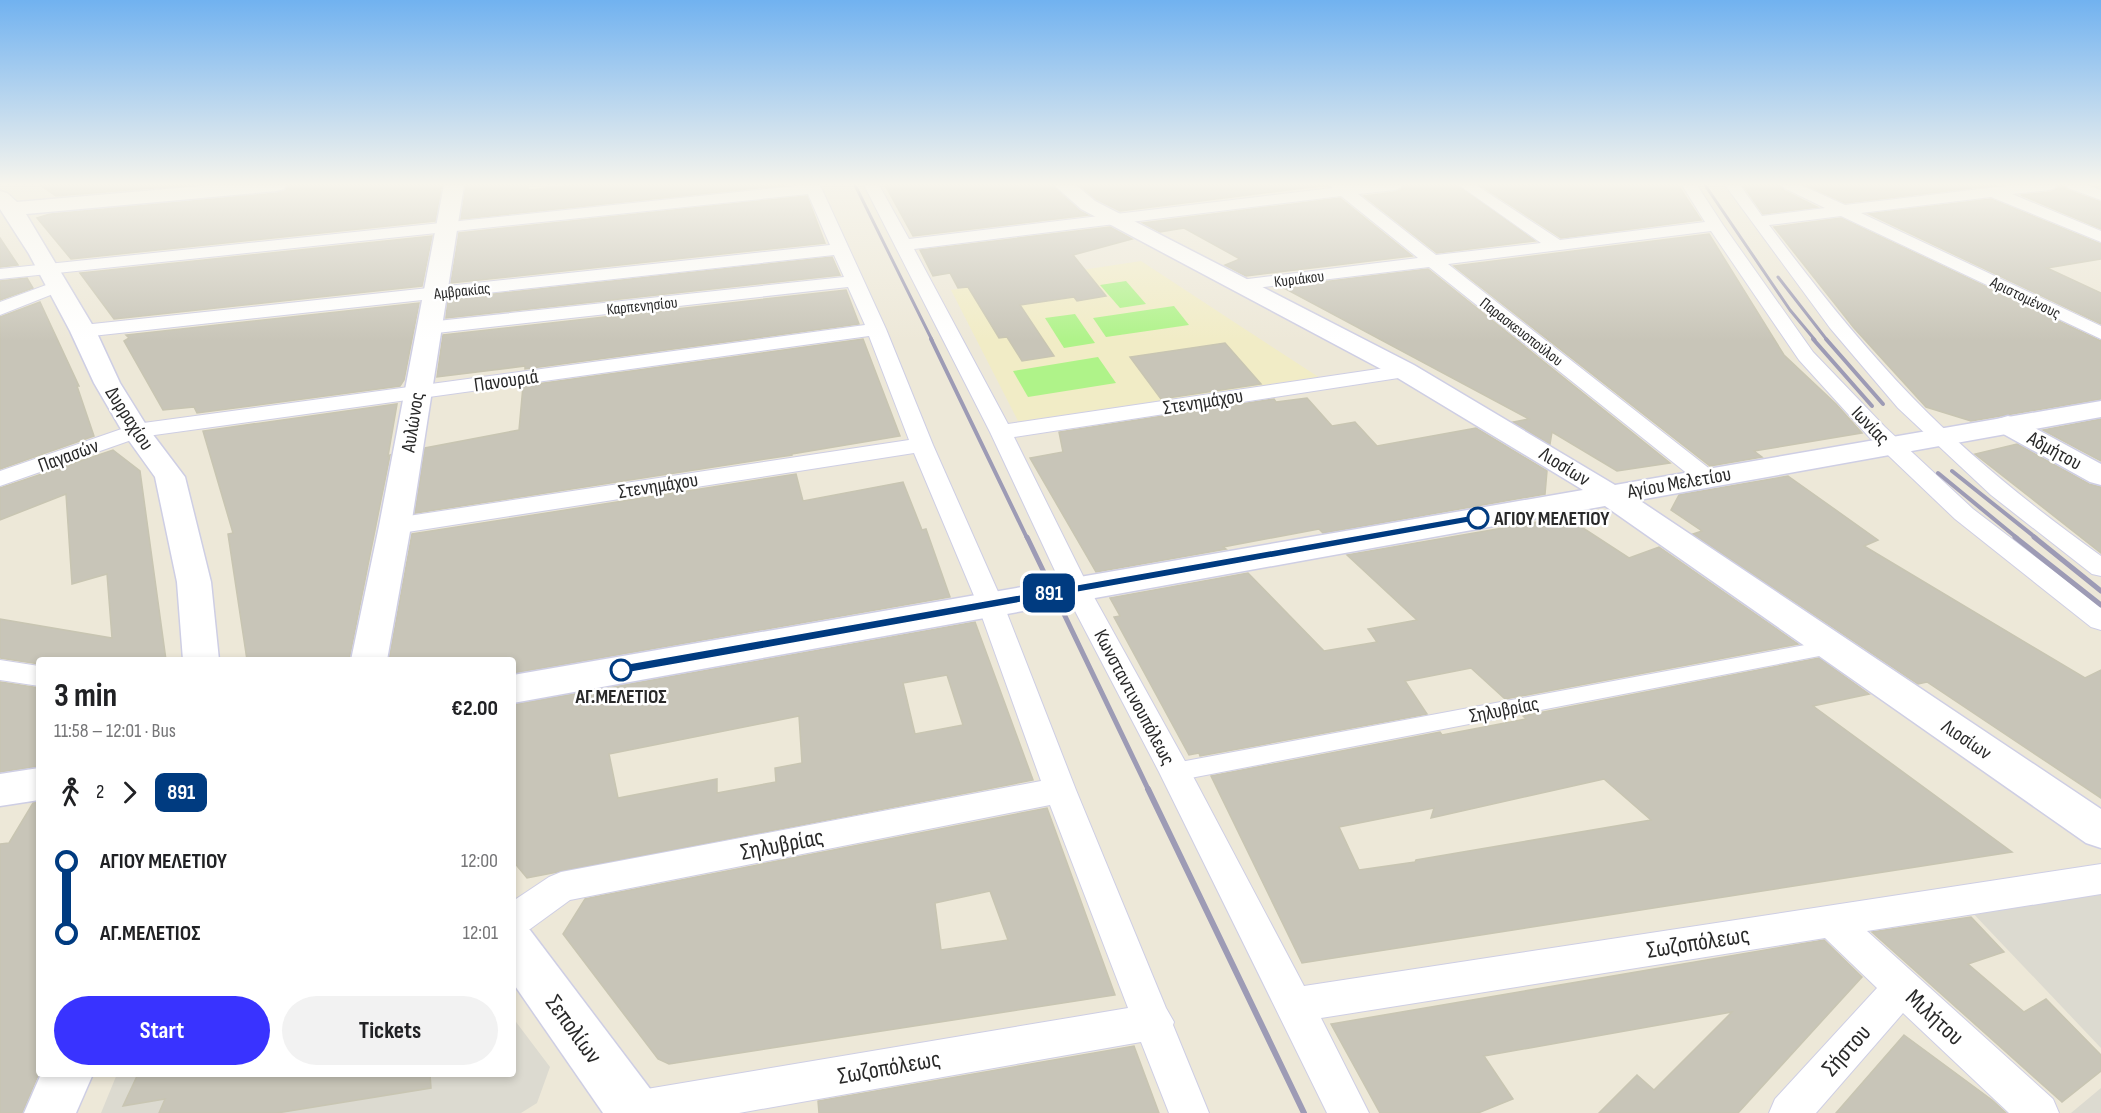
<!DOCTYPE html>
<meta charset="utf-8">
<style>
:root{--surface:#fff;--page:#f2f2f2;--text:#202124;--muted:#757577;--accent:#3933ff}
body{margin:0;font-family:"Sofia Sans Condensed",sans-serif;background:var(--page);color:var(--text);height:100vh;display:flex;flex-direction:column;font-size:22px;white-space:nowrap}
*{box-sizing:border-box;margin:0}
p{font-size:20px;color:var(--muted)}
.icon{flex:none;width:33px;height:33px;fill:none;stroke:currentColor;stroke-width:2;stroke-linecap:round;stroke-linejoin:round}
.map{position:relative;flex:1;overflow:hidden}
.panel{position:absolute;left:36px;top:657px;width:480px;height:420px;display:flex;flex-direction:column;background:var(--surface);border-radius:6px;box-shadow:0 3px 9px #0003}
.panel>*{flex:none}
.badge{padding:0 12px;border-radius:9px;font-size:21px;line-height:39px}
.map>.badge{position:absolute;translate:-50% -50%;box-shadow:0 0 0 3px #fff}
.legs{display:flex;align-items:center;gap:9px;height:66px;padding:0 18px;font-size:20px}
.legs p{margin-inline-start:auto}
.summary{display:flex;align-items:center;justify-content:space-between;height:102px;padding:0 18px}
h1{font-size:33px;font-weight:700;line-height:45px}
.primary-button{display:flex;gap:12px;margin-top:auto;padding:12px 18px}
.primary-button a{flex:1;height:69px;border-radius:36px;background:var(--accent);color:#fff;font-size:24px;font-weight:700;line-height:69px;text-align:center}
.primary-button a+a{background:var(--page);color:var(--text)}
ul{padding:0 18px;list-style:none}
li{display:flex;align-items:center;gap:21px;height:72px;font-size:22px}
li i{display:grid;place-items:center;width:9px;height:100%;margin:0 8px;background:currentColor}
li i::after{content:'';width:15px;height:15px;margin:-8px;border:4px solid;border-radius:50%;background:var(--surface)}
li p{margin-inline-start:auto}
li:first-child i{background:linear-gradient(#0000 50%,currentColor 0)}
li:last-child i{background:linear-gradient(currentColor 50%,#0000 0)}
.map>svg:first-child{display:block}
</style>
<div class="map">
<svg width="2101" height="1113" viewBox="0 0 2101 1113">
<rect width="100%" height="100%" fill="#ede8d8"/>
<!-- education -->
<path fill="#f1ecc6" d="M 1141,261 L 1234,322 L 1320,378 L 1020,425 L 951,290 Z"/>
<!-- pitch -->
<g fill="#aff389">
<path d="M 1126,281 L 1146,304 L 1120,308 L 1100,285 Z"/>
<path d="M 1174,306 L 1189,325 L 1106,337 L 1093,318 Z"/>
<path d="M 1075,314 L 1095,343 L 1064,348 L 1045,318 Z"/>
<path d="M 1098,357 L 1116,383 L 1028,397 L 1013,371 Z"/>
</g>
<!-- plaza -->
<g fill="#dcdad0">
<path d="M 2101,891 L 2101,1048 L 1968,908 Z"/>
<path d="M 513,1018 L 550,1067 L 537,1103 L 521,1113 L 101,1113 L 117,1074 L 513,1074 Z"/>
<path d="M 2101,1088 L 2101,1113 L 2071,1113 Z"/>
</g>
<!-- building -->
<g fill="#c8c5b8" stroke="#c8c5b2" stroke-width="1.5" fill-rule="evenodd">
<path d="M 40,185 L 190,185 L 56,196 Z"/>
<path d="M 289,185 L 442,185 L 435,221 L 71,259 L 37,218 L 50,214 L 277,193 L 286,190 Z"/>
<path d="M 466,185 L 528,185 L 528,190 L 577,185 L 786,185 L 461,219 Z"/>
<path d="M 885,185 L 1052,185 L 1080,211 L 1088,215 L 913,236 Z"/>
<path d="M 1079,185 L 1329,185 L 1120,211 L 1096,199 Z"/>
<path d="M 1404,185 L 1457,185 L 1535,241 L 1437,253 L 1364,196 L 1396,192 L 1402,189 Z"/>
<path d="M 1480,185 L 1678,185 L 1701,220 L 1561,238 Z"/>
<path d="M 1743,185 L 1780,185 L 1783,190 L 1817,207 L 1763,214 Z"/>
<path d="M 1806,185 L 1997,185 L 1845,203 Z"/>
<path d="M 2059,185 L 2063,185 L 2067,190 L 2101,202 L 2101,229 L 2021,195 L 2051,192 L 2057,189 Z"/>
<path d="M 807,196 L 825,243 L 451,283 L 459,233 Z"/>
<path d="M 1340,198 L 1412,256 L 1246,276 L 1225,265 L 1240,259 L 1184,228 L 1160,232 L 1143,223 Z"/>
<path d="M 1991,199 L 2101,244 L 2101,259 L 2047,268 L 2101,293 L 2101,324 L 1869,214 Z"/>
<path d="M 1841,218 L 2101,341 L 2101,399 L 1971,421 L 1926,407 L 1854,328 L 1774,227 Z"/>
<path d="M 1110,227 L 1132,239 L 1073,255 L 1106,296 L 1077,301 L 1074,297 L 1020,305 L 1054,356 L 1022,361 L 1007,337 L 999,338 L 968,287 L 958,288 L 950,273 L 933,276 L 920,250 Z"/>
<path d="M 1709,234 L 1784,355 L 1836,404 L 1862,433 L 1754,451 L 1762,457 L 1710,466 L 1454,266 Z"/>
<path d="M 432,236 L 422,286 L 114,319 L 80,273 Z"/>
<path d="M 0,238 L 18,265 L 0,267 Z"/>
<path d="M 832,257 L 840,275 L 446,318 L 448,299 Z"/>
<path d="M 1428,269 L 1670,463 L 1617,471 L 1552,432 L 1550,444 L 1513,422 L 1529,419 L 1282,287 Z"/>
<path d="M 27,278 L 33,288 L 0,300 L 0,281 Z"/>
<path d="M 846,290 L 859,324 L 525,369 L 525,366 L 437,377 L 443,335 Z"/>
<path d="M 40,302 L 79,386 L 77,386 L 94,436 L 0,469 L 0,317 Z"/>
<path d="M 419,303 L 404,380 L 400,386 L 197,413 L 194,407 L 163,410 L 124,341 L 129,338 L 126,335 Z"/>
<path d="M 863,339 L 900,436 L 792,454 L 792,455 L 415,513 L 425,448 L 519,430 L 523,386 Z"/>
<path d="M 1225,343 L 1261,384 L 1161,399 L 1130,357 Z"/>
<path d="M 1307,398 L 1332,426 L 1355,422 L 1377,446 L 1476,428 L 1547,471 L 1545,494 L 1323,533 L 1319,529 L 1223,547 L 1226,549 L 1096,572 L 1030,458 L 1063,452 L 1059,432 L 1274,399 L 1276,402 Z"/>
<path d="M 397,404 L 388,456 L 390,455 L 349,660 L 247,660 L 228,534 L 233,533 L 203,431 Z"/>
<path d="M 2101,419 L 2101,461 L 2043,430 Z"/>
<path d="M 2017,444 L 2089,484 L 2101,487 L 2101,553 L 1975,454 Z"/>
<path d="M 113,450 L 140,471 L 166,660 L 39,660 L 39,664 L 0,658 L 0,619 L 112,638 L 107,574 L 72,584 L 66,494 L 0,520 L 0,488 Z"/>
<path d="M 796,474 L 803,501 L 903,482 L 922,530 L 926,529 L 950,597 L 513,673 L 513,660 L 389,660 L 412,534 Z"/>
<path d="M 1788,476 L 1878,540 L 1864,546 L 2085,678 L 2101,670 L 2101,798 L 1927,682 L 1918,684 L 1693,534 L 1702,531 L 1671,510 L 1679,495 Z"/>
<path d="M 1566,517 L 1629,558 L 1659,547 L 1798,644 L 1505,699 L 1471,668 L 1405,681 L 1427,714 L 1200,756 L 1199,753 L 1189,755 L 1114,617 L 1120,616 L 1110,598 L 1248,573 L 1324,651 L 1377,642 L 1368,629 L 1417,620 L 1347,555 Z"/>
<path d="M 975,622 L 1033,780 L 527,878 L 513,861 L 513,705 ZM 947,675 L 963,725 L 915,734 L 903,683 ZM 799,716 L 802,763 L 775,768 L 776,782 L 717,793 L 717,779 L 618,798 L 609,754 Z"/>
<path d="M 1819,658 L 1869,694 L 1813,706 L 2012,852 L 1302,963 L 1211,776 L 1440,732 L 1442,735 L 1526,719 L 1523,716 ZM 1604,779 L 1651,820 L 1416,860 L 1415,862 L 1359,870 L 1339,827 L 1434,808 L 1431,818 Z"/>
<path d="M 0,682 L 39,688 L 39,766 L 0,772 Z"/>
<path d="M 39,802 L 39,1073 L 22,1113 L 0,1113 L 0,844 L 9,843 L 33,803 Z"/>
<path d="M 1047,808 L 1115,995 L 669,1064 L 658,1059 L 563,934 L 585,899 ZM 990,891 L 1008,940 L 941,950 L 935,903 Z"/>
<path d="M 1971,917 L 2004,952 L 1968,964 L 2024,1012 L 2046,999 L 2101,1055 L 2101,1071 L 2062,1102 L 1872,932 Z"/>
<path d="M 1824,940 L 1862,977 L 1738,1113 L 1599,1113 L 1637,1075 L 1654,1090 L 1732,1012 L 1484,1056 L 1513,1099 L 1478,1113 L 1380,1113 L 1331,1024 Z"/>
<path d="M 1904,1035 L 1992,1100 L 2006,1113 L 1836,1113 Z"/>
<path d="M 1134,1046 L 1159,1113 L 819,1113 L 818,1101 Z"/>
<path d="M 138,1074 L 430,1074 L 431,1088 L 277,1113 L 159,1113 L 165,1099 L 123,1106 Z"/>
</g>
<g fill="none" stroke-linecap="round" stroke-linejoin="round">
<defs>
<path id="pedestrian" d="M 1832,640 L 1840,642 L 1843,647 L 1840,652 L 1175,781 L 1167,779 L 1163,772 L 1167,765 L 1175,763 Z"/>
<g id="minor">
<path d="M 805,185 L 820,185 L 886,329 L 933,445 L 1003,603 L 1076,790 L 1166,1008 L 1174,1022 L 1173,1025 L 1209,1113 L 1169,1113 L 1141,1042 L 739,1113 L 603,1113 L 609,1099 L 623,1093 L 1128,1008 L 1050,805 L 570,900 L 526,932 L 513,937 L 513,901 L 549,877 L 561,872 L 1041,781 L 977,603 L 914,453 L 395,534 L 386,531 L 383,526 L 386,521 L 395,518 L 909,440 L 869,336 L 140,437 L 0,486 L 0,471 L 136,424 L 865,325 L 848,287 L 428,334 L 421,332 L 418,328 L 421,324 L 428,322 L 844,277 L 834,255 L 83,337 L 76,335 L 73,331 L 76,327 L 83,325 L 830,245 L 808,194 L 0,279 L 0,269 Z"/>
<path d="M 864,185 L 879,185 L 909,239 L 1332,188 L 1331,185 L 1402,185 L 1400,188 L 1395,190 L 1358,194 L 1436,255 L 1541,243 L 1459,185 L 1476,185 L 1560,240 L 1705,222 L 1682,185 L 1697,185 L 1723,225 L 1813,352 L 1885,427 L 1973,509 L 2101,607 L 2101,630 L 2091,627 L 1955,519 L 1869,437 L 1799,360 L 1711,231 L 1448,264 L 1715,473 L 1719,478 L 1715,483 L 1707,485 L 1699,483 L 1429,267 L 1240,290 L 1234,289 L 1231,285 L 1234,281 L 1240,280 L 1418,258 L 1341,196 L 914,249 L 1008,424 L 1405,365 L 1412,367 L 1415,371 L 1412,375 L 1405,377 L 1014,437 L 1089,588 L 1186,763 L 1304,986 L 2101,864 L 2101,894 L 1867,931 L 2053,1099 L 2059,1113 L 2009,1113 L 1903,1013 L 1816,1113 L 1769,1113 L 1775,1099 L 1877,988 L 1825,938 L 1321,1018 L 1369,1113 L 1327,1113 L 1159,772 L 1063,588 L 990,432 Z"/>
<path d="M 1725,185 L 1740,185 L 1762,216 L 1825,208 L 1784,188 L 1782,185 L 1801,185 L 1845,205 L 2014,185 L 2057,185 L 2055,188 L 2050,190 L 2012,194 L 2101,231 L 2101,242 L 1991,197 L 1861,213 L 2101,326 L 2101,339 L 1841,216 L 1769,225 C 1814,285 1860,343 1912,397 C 1969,456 2034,508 2101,556 L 2101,576 L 2092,574 L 1991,495 L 1898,408 L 1830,328 Z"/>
<path d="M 2065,185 L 2087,185 L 2101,190 L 2101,200 L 2068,188 Z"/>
<path d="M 57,281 L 63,282 L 66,286 L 63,290 L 0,315 L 0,302 Z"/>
<path d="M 0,660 L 39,666 L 39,686 L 0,680 Z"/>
</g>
<g id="tertiary">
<path d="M 2008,416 L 2018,419 L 2101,464 L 2101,485 L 2090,482 L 1998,431 L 1994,425 L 1998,419 Z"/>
<path d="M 39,768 L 39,800 L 0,806 L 0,774 Z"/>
<path d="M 41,1074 L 93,1074 L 76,1113 L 24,1113 Z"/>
</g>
<g id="secondary">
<path d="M 213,185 L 287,185 L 284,189 L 277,191 L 26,214 L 96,331 L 120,383 L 148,428 L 185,477 L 211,582 L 219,660 L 183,660 L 177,582 L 155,477 L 122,431 L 94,383 L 70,331 L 29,254 L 0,209 L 0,191 L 7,193 L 17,202 Z"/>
<path d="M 444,185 L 464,185 L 411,526 L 387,660 L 351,660 L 379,526 Z"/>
<path d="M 1054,185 L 1076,185 L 1095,201 L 1414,365 L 1615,485 L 2101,401 L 2101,417 L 1639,500 L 2101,809 L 2101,848 L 2086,843 L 1605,506 L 513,703 L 513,675 L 1583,490 L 1396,377 L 1081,209 Z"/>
<path d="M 513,924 L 530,930 L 654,1094 L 661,1113 L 603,1113 L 513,983 Z"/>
</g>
</defs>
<!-- pedestrian casing -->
<use href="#pedestrian" stroke="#cecee4" stroke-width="2"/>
<!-- minor casing -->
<use href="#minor" stroke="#cecee4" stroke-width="2"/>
<!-- tertiary casing -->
<use href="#tertiary" stroke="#cecee4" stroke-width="3"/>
<!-- secondary casing -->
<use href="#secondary" stroke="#cecee4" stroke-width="3"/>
<!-- pedestrian -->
<use href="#pedestrian" fill="#fff" fill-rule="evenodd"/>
<!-- minor -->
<use href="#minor" fill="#fff" fill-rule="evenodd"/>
<!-- tertiary -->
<use href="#tertiary" fill="#fff" fill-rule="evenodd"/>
<!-- secondary -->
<use href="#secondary" fill="#fff" fill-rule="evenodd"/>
<!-- rail-far3 -->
<g stroke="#9d9bb5" stroke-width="3">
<path d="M 855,185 L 932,340"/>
<path d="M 1705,185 L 1790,310 L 1815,340"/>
<path d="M 1778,277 L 1827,340"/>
</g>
<!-- rail-far2 -->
<g stroke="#9d9bb5" stroke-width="4">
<path d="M 931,339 L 1027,538"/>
<path d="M 1813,339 L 1872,406"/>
<path d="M 1826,339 L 1883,404"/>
<path d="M 1952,471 L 2036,538"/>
<path d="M 1938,473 L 2017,538"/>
</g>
<!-- rail-far1 -->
<g stroke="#9d9bb5" stroke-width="5">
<path d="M 1027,537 L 1149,791"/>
<path d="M 2015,537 L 2101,605"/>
<path d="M 2034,537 L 2101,591"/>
</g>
<!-- rail -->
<path stroke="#9d9bb5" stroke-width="6" d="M 1148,789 L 1304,1113"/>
</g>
<!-- sky -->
<linearGradient id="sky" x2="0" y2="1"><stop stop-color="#71b2f0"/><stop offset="0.54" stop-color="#f7f5ed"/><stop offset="1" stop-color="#f7f5ed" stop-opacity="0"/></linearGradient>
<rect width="2101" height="341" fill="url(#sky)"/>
<!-- line-1 -->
<path fill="#003b80" stroke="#fff" stroke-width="1.5" d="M 1478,514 L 1483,518 L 1482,520 L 621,674 L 614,670 L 621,665 Z"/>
<!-- markers -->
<g fill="#fff" stroke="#003b80" stroke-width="3">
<circle cx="1478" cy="518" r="10"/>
<circle cx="621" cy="670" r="10"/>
</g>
<g text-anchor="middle" stroke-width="5" stroke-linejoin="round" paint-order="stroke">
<!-- far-street labels -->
<g font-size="16" fill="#292929" stroke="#fff">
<text transform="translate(1299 278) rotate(-7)" y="6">Κυριάκου</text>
<text transform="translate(462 290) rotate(-6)" y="6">Αμβρακίας</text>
<text transform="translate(2026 297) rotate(26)" y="6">Αριστομένους</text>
<text transform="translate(642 305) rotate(-6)" y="6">Καρπενησίου</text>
<text transform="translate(1522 331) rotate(38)" y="6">Παρασκευοπούλου</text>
</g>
<!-- street labels -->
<g font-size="20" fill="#292929" stroke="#fff">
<text transform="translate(506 380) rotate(-8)" y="7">Πανουριά</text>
<text transform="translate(1203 401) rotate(-9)" y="7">Στενημάχου</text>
<text transform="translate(130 418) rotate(57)" y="7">Δυρραχίου</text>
<text transform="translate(412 422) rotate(-81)" y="7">Αυλώνος</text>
<text transform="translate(1871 425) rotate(46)" y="7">Ιωνίας</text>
<text transform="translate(2055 450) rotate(29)" y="7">Αδμήτου</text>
<text transform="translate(68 455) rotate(-20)" y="7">Παγασών</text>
<text transform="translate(1565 466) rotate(32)" y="7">Λιοσίων</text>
<text transform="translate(1679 482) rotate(-10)" y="7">Αγίου Μελετίου</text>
<text transform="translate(658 485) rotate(-9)" y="7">Στενημάχου</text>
<text transform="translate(1135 697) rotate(62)" y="7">Κωνσταντινουπόλεως</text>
<text transform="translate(1504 709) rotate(-11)" y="7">Σηλυβρίας</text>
<text transform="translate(1967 739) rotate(34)" y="7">Λιοσίων</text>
</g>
<!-- stop labels -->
<g font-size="20" font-weight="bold" fill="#292929" stroke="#fff" text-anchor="start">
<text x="1494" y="525">ΑΓΙΟΥ ΜΕΛΕΤΙΟΥ</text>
<text x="621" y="703" text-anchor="middle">ΑΓ.ΜΕΛΕΤΙΟΣ</text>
</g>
<!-- near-street labels -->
<g font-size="24" fill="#292929" stroke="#fff">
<text transform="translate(782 844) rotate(-11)" y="8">Σηλυβρίας</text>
<text transform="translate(1698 942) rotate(-9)" y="8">Σωζοπόλεως</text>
<text transform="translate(1935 1017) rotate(43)" y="8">Μιλήτου</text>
<text transform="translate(574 1029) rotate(54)" y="8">Σεπολίων</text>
<text transform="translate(1846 1050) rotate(-48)" y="8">Σήστου</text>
<text transform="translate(889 1067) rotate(-10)" y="8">Σωζοπόλεως</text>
</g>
</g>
</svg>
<b class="badge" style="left:1049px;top:593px;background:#003b80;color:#fff">891</b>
<section class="panel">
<div class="summary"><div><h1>3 min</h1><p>11:58 – 12:01 · Bus</p></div><b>€2.00</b></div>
<div class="legs"><svg class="icon" aria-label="walk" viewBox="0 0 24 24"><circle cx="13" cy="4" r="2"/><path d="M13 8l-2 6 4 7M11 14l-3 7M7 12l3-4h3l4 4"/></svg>2<svg class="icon" aria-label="forward" viewBox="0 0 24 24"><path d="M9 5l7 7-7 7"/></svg><b class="badge" style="background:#003b80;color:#fff">891</b></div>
<ul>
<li><i style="color:#003b80"></i><b>ΑΓΙΟΥ ΜΕΛΕΤΙΟΥ</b><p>12:00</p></li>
<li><i style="color:#003b80"></i><b>ΑΓ.ΜΕΛΕΤΙΟΣ</b><p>12:01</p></li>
</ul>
<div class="primary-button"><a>Start</a><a>Tickets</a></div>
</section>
</div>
